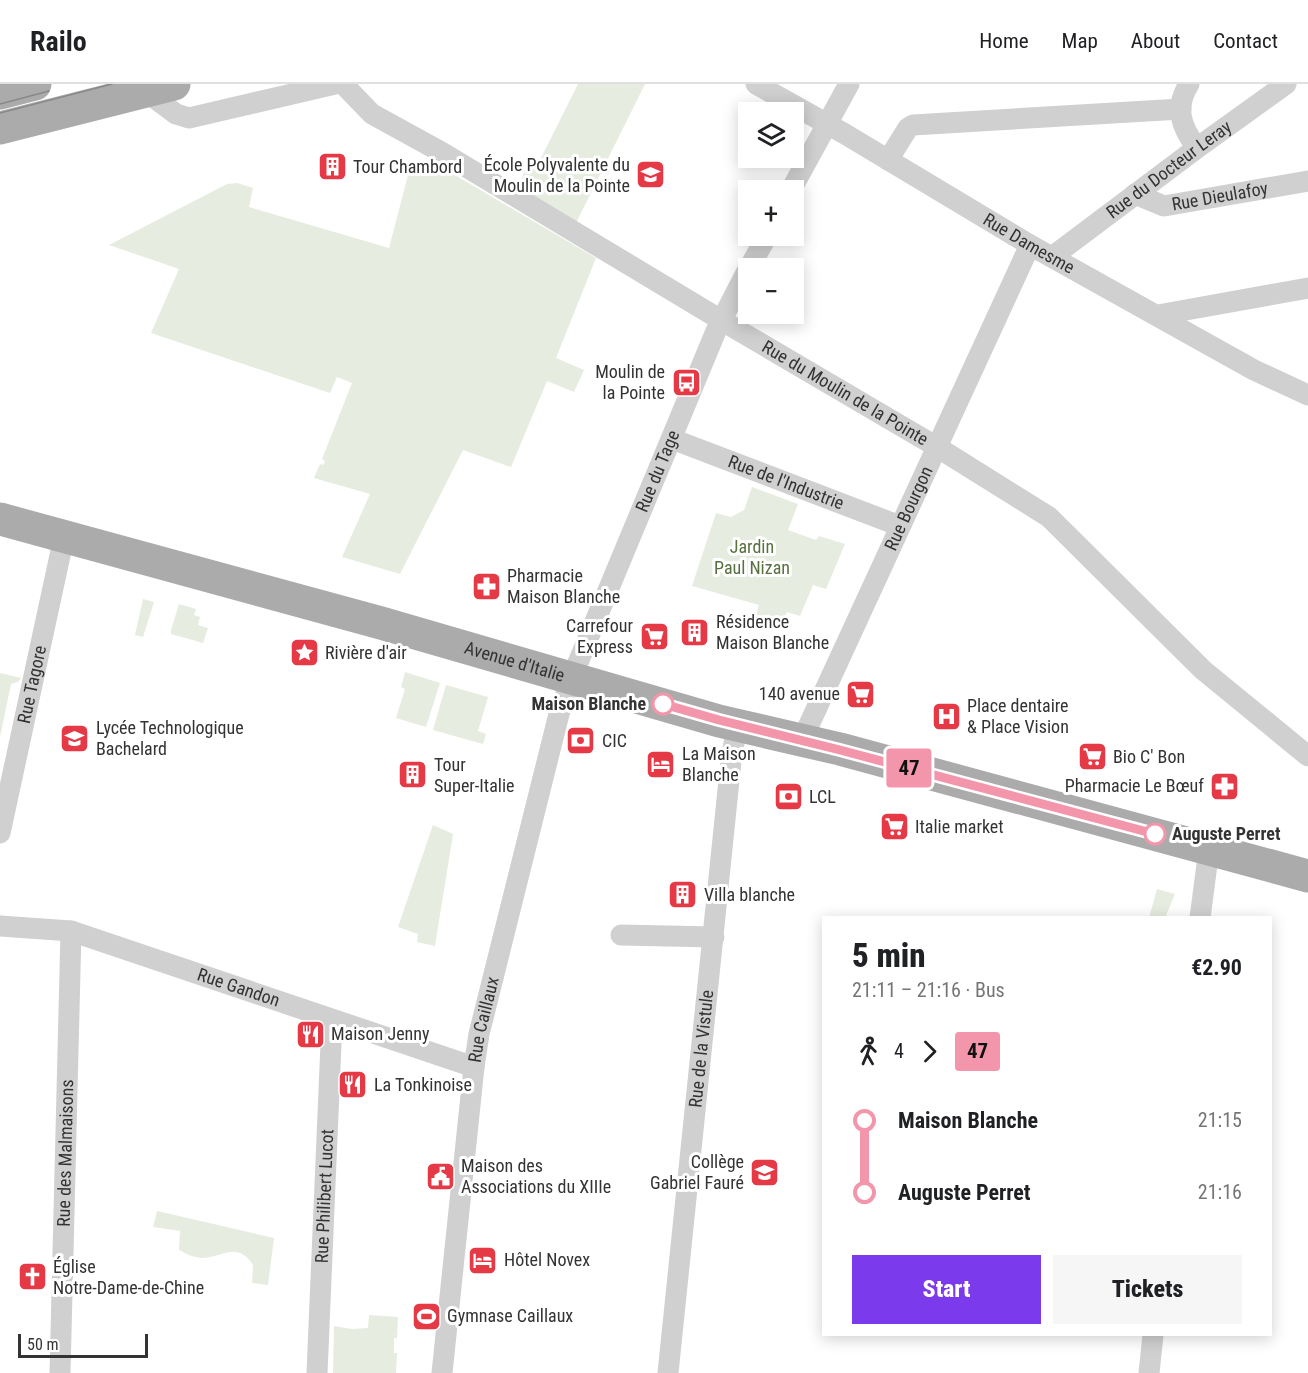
<!DOCTYPE html>
<meta charset="utf-8">
<style>
:root{--surface:#fff;--page:#f6f6f6;--text:#202124;--muted:#757577;--line:#e0e0e0;--accent:#7c3aed}
body{margin:0;font-family:"Roboto Condensed",sans-serif;background:var(--page);color:var(--text);height:100vh;display:flex;flex-direction:column;font-size:22px;white-space:nowrap}
*{box-sizing:border-box;margin:0}
p{font-size:20px;color:var(--muted)}
.icon{flex:none;width:33px;height:33px;fill:none;stroke:currentColor;stroke-width:2;stroke-linecap:round;stroke-linejoin:round}
.map{position:relative;flex:1;overflow:hidden}
.panel{position:absolute;left:822px;top:832px;width:450px;height:420px;display:flex;flex-direction:column;background:var(--surface);border-radius:0px;box-shadow:0 3px 15px #0003}
.panel>*{flex:none}
.badge{padding:0 12px;border-radius:4px;font-size:21px;line-height:39px}
.controls{position:absolute;left:738px;top:18px;display:grid;gap:12px}
.controls a{display:grid;place-items:center;width:66px;height:66px;border-radius:0px;background:var(--surface);box-shadow:0 3px 15px #0003;font-size:30px}
.scale{position:absolute;left:18px;bottom:15px;width:130px;box-sizing:border-box;padding-left:6px;border:3px solid #333;border-top:0;font-size:16px;line-height:21px;white-space:nowrap;color:#333;-webkit-text-stroke:4px #fff;paint-order:stroke}
.map>.badge{position:absolute;translate:-50% -50%;box-shadow:0 0 0 3px #fff}
.legs{display:flex;align-items:center;gap:9px;height:66px;padding:0 30px;font-size:20px}
.legs p{margin-inline-start:auto}
.overview{display:flex;align-items:center;justify-content:space-between;height:102px;padding:0 30px}
h1{font-size:33px;font-weight:800;line-height:45px}
.action{display:flex;gap:12px;margin-top:auto;padding:12px 30px}
.action a{flex:1;height:69px;border-radius:0px;background:var(--accent);color:#fff;font-size:24px;font-weight:800;line-height:69px;text-align:center}
.action a+a{background:var(--page);color:var(--text)}
ul{padding:0 30px;list-style:none}
li{display:flex;align-items:center;gap:21px;height:72px;font-size:22px}
li i{display:grid;place-items:center;width:9px;height:100%;margin:0 8px;background:currentColor}
li i::after{content:'';width:15px;height:15px;margin:-8px;border:4px solid;border-radius:50%;background:var(--surface)}
li p{margin-inline-start:auto}
li:first-child i{background:linear-gradient(#0000 50%,currentColor 0)}
li:last-child i{background:linear-gradient(currentColor 50%,#0000 0)}
header{display:flex;align-items:center;gap:36px;box-sizing:border-box;height:84px;padding:0 30px;background:var(--surface);border-bottom:2px solid var(--line)}
header strong{font-size:28px}
nav{display:flex;gap:33px;margin-inline-start:auto;font-size:21px}
.map>svg:first-child{display:block}
</style>
<header>
<strong>Railo</strong>
<nav><a>Home</a><a>Map</a><a>About</a><a>Contact</a></nav>
</header>
<div class="map">
<svg width="1308" height="1289" viewBox="0 0 1308 1289">
<rect width="100%" height="100%" fill="#fff"/>
<!-- green -->
<g fill="#e6ecdf">
<path d="M 578,0 L 645,0 L 576,139 L 523,107 L 526,103 L 520,99 L 530,74 L 539,78 Z"/>
<path d="M 412,76 L 427,85 L 431,77 L 596,174 L 556,274 L 584,286 L 574,308 L 547,297 L 511,383 L 463,366 L 400,490 L 342,473 L 370,410 L 314,394 L 320,380 L 323,381 L 325,377 L 322,375 L 352,299 L 337,293 L 330,309 L 151,249 L 179,185 L 109,161 L 227,100 L 237,99 L 253,104 L 249,123 L 389,164 Z"/>
<path d="M 752,403 L 798,420 L 788,446 L 816,456 L 819,452 L 845,460 L 826,505 L 813,501 L 800,532 L 787,528 L 782,540 L 755,533 L 759,521 L 692,502 L 716,429 L 731,433 L 744,426 Z"/>
<path d="M 143,515 L 154,518 L 143,553 L 135,551 Z"/>
<path d="M 179,520 L 196,525 L 194,531 L 200,533 L 198,541 L 208,544 L 203,559 L 171,550 L 171,546 Z"/>
<path d="M 405,588 L 440,599 L 426,643 L 396,634 L 405,605 L 401,603 Z"/>
<path d="M 0,589 L 21,594 L 18,598 L 11,600 L 0,653 Z"/>
<path d="M 446,601 L 488,613 L 478,647 L 486,650 L 483,660 L 433,646 Z"/>
<path d="M 433,741 L 453,750 L 435,862 L 417,858 L 418,850 L 398,843 Z"/>
<path d="M 1157,805 L 1175,810 L 1165,834 L 1149,834 Z"/>
<path d="M 157,1127 L 274,1154 L 268,1201 L 252,1199 L 253,1181 C 237,1156 222,1174 201,1174 C 193,1173 186,1170 179,1166 L 180,1147 L 153,1143 Z"/>
<path d="M 369,1231 L 398,1233 L 397,1254 L 394,1254 L 394,1269 L 397,1269 L 396,1289 L 333,1289 L 334,1242 L 352,1245 L 368,1244 Z"/>
</g>
<g fill="none" stroke-linecap="round" stroke-linejoin="round">
<!-- minor -->
<g stroke="#d0d0d0" stroke-width="21">
<path id="s1" d="M 343,0 L 372,30 L 443,69 L 736,245 L 937,363 L 1049,433 L 1203,586 L 1308,672"/>
<path id="s2" d="M 756,0 L 845,50 L 1030,161 L 1254,286 L 1308,311"/>
<path d="M 1189,0 C 1174,24 1181,43 1197,64"/>
<path d="M 145,7 L 176,30 L 189,34 L 335,0"/>
<path d="M 888,76 L 908,44 L 913,41 L 1181,25"/>
<path d="M 791,106 L 849,0"/>
<path id="s3" d="M 1135,110 L 1164,122 L 1308,97"/>
<path id="s4" d="M 1052,173 L 1197,64 L 1286,0"/>
<path d="M 749,184 L 767,152"/>
<path d="M 1158,231 L 1308,204"/>
<path id="s5" d="M 672,355 L 900,442"/>
<path id="s6" d="M 802,656 L 1030,161"/>
<path id="s7" d="M 0,749 L 64,453"/>
<path d="M 1200,834 L 1209,765"/>
<path id="s8" d="M 0,842 L 71,847 L 474,983"/>
<path d="M 621,851 L 714,853"/>
<path id="s9" d="M 60,1289 L 71,847"/>
<path id="s10" d="M 317,1289 L 332,936"/>
<path id="s11" d="M 442,1289 L 474,983 L 479,950 L 559,630 L 572,593 L 716,247 L 748,185"/>
<path id="s12" d="M 668,1289 L 731,677 L 737,641"/>
<path d="M 1149,1289 L 1153,1251"/>
</g>
<!-- primary -->
<g stroke="#ababab" stroke-width="33">
<path d="M 0,9 L 35,0"/>
<path d="M 0,44 L 174,0"/>
<path id="s13" d="M 0,435 L 381,539 L 719,637 L 840,665 L 1308,792"/>
</g>
<!-- tram -->
<g stroke="#888" stroke-width="1.5">
<path d="M 0,20 L 49,7"/>
<path d="M 0,29 L 112,0"/>
</g>
</g>
<g fill="none" stroke-linecap="round" stroke-linejoin="round">
<defs>
<path id="line-1" d="M 663,620 L 719,636 L 840,666 L 1155,750"/>
</defs>
<!-- line-1 casing -->
<use href="#line-1" stroke="#fff" stroke-width="14"/>
<!-- line-1 -->
<use href="#line-1" stroke="#f496ab" stroke-width="9"/>
</g>
<!-- icons -->
<defs>
<symbol id="building-square" viewBox="-11 -11 22 22"><rect x="-9" y="-9" width="18" height="18" rx="4" fill="#e63946" stroke="#fff"/><path d="M-4-6H4V6H1V3H-1V6H-4ZM-2.5-4.3h1.7v1.8h-1.7ZM.8-4.3h1.7v1.8H.8ZM-2.5-1h1.7V.8h-1.7ZM.8-1h1.7V.8H.8Z" fill="#fff"/></symbol>
<symbol id="school-square" viewBox="-11 -11 22 22"><rect x="-9" y="-9" width="18" height="18" rx="4" fill="#e63946" stroke="#fff"/><path d="M0-5L7-2L0 1L-7-2ZM-4 1L0 2.5L4 1V4Q0 6-4 4Z" fill="#fff"/></symbol>
<symbol id="bus-square" viewBox="-11 -11 22 22"><rect x="-9" y="-9" width="18" height="18" rx="4" fill="#e63946" stroke="#fff"/><path d="M-5-6H5V4H4V6H2V4H-2V6H-4V4H-5ZM-3.5-4V0h7V-4ZM-3.5 1.2v1.5H-2V1.2ZM2 1.2v1.5H3.5V1.2Z" fill="#fff"/></symbol>
<symbol id="pharmacy-square" viewBox="-11 -11 22 22"><rect x="-9" y="-9" width="18" height="18" rx="4" fill="#e63946" stroke="#fff"/><path d="M-2-6h4v4h4v4h-4v4h-4v-4h-4v-4h4Z" fill="#fff"/></symbol>
<symbol id="supermarket-square" viewBox="-11 -11 22 22"><rect x="-9" y="-9" width="18" height="18" rx="4" fill="#e63946" stroke="#fff"/><path d="M-6-5.5h2.5l.6 2H6L4.5 2H-2.5L-4.4-4H-6ZM-1.5 3.2a1.3 1.3 0 1 0 .1 0ZM3 3.2a1.3 1.3 0 1 0 .1 0Z" fill="#fff"/></symbol>
<symbol id="sight-square" viewBox="-11 -11 22 22"><rect x="-9" y="-9" width="18" height="18" rx="4" fill="#e63946" stroke="#fff"/><path d="M0-6L1.8-2.2L6-1.7L2.9 1.2L3.7 5.4L0 3.3L-3.7 5.4L-2.9 1.2L-6-1.7L-1.8-2.2Z" fill="#fff"/></symbol>
<symbol id="hospital-square" viewBox="-11 -11 22 22"><rect x="-9" y="-9" width="18" height="18" rx="4" fill="#e63946" stroke="#fff"/><path d="M-5-5h3v3.5h4V-5h3V5h-3V1.5h-4V5h-3Z" fill="#fff"/></symbol>
<symbol id="bank-square" viewBox="-11 -11 22 22"><rect x="-9" y="-9" width="18" height="18" rx="4" fill="#e63946" stroke="#fff"/><path d="M-6-4H6V4H-6ZM0-2.3a2.3 2.3 0 1 0 0 4.6a2.3 2.3 0 1 0 0-4.6Z" fill="#fff"/></symbol>
<symbol id="hotel-square" viewBox="-11 -11 22 22"><rect x="-9" y="-9" width="18" height="18" rx="4" fill="#e63946" stroke="#fff"/><path d="M-6-4.5h1.5V1H6V5H4.5V3h-9V5H-6ZM-4 0a1.8 1.8 0 1 1 3.6 0ZM.5 0V-2.5h3Q6-2.5 6 0Z" fill="#fff"/></symbol>
<symbol id="restaurant-square" viewBox="-11 -11 22 22"><rect x="-9" y="-9" width="18" height="18" rx="4" fill="#e63946" stroke="#fff"/><path d="M-5-6h1v4h1v-4h1v4h1v-4h1v5L-1.5 .5V6h-2V.5L-5-1ZM5-6V6H3V1.5H1.5Q1.5-4 5-6Z" fill="#fff"/></symbol>
<symbol id="civic-square" viewBox="-11 -11 22 22"><rect x="-9" y="-9" width="18" height="18" rx="4" fill="#e63946" stroke="#fff"/><path d="M-.6-6.5H3V-4.5H.6V-3L4-1V1h2V6H-6V1h2V-1L-.6-3ZM-1.2 2.5V6h2.4V2.5Z" fill="#fff"/></symbol>
<symbol id="church-square" viewBox="-11 -11 22 22"><rect x="-9" y="-9" width="18" height="18" rx="4" fill="#e63946" stroke="#fff"/><path d="M-1.2-6h2.4v3.5h3.3v2.4h-3.3V6h-2.4V-.1h-3.3v-2.4h3.3Z" fill="#fff"/></symbol>
<symbol id="stadium-square" viewBox="-11 -11 22 22"><rect x="-9" y="-9" width="18" height="18" rx="4" fill="#e63946" stroke="#fff"/><path d="M0-5a6.5 5 0 1 0 0 10a6.5 5 0 1 0 0-10ZM-3.5-1.8h7v3.6h-7Z" fill="#fff"/></symbol>
</defs>
<g fill-rule="evenodd">
<use href="#building-square" x="316" y="66" width="33" height="33"/>
<use href="#school-square" x="634" y="74" width="33" height="33"/>
<use href="#bus-square" x="670" y="282" width="33" height="33"/>
<use href="#pharmacy-square" x="470" y="486" width="33" height="33"/>
<use href="#building-square" x="678" y="532" width="33" height="33"/>
<use href="#supermarket-square" x="638" y="536" width="33" height="33"/>
<use href="#sight-square" x="288" y="552" width="33" height="33"/>
<use href="#supermarket-square" x="844" y="594" width="33" height="33"/>
<use href="#hospital-square" x="930" y="616" width="33" height="33"/>
<use href="#school-square" x="58" y="638" width="33" height="33"/>
<use href="#bank-square" x="564" y="640" width="33" height="33"/>
<use href="#supermarket-square" x="1076" y="656" width="33" height="33"/>
<use href="#hotel-square" x="644" y="664" width="33" height="33"/>
<use href="#building-square" x="396" y="674" width="33" height="33"/>
<use href="#pharmacy-square" x="1208" y="686" width="33" height="33"/>
<use href="#bank-square" x="772" y="696" width="33" height="33"/>
<use href="#supermarket-square" x="878" y="726" width="33" height="33"/>
<use href="#building-square" x="666" y="794" width="33" height="33"/>
<use href="#restaurant-square" x="294" y="934" width="33" height="33"/>
<use href="#restaurant-square" x="336" y="984" width="33" height="33"/>
<use href="#school-square" x="748" y="1072" width="33" height="33"/>
<use href="#civic-square" x="424" y="1076" width="33" height="33"/>
<use href="#hotel-square" x="466" y="1160" width="33" height="33"/>
<use href="#church-square" x="16" y="1176" width="33" height="33"/>
<use href="#stadium-square" x="410" y="1216" width="33" height="33"/>
</g>
<!-- markers -->
<g fill="#fff" stroke="#f496ab" stroke-width="3">
<circle cx="663" cy="620" r="10"/>
<circle cx="1155" cy="750" r="10"/>
</g>
<g text-anchor="middle" stroke-width="6" stroke-linejoin="round" paint-order="stroke">
<!-- poi labels -->
<g font-size="18" fill="#333" stroke="#fff" text-anchor="start">
<text x="630" y="87" text-anchor="end">École Polyvalente du<tspan x="630" dy="21">Moulin de la Pointe</tspan></text>
<text x="353" y="89">Tour Chambord</text>
<text x="665" y="294" text-anchor="end">Moulin de<tspan x="665" dy="21">la Pointe</tspan></text>
<text x="507" y="498">Pharmacie<tspan x="507" dy="21">Maison Blanche</tspan></text>
<text x="716" y="544">Résidence<tspan x="716" dy="21">Maison Blanche</tspan></text>
<text x="633" y="548" text-anchor="end">Carrefour<tspan x="633" dy="21">Express</tspan></text>
<text x="325" y="575">Rivière d'air</text>
<text x="840" y="616" text-anchor="end">140 avenue</text>
<text x="967" y="628">Place dentaire<tspan x="967" dy="21">&amp; Place Vision</tspan></text>
<text x="96" y="650">Lycée Technologique<tspan x="96" dy="21">Bachelard</tspan></text>
<text x="602" y="663">CIC</text>
<text x="682" y="676">La Maison<tspan x="682" dy="21">Blanche</tspan></text>
<text x="1113" y="679">Bio C' Bon</text>
<text x="434" y="687">Tour<tspan x="434" dy="21">Super-Italie</tspan></text>
<text x="1204" y="708" text-anchor="end">Pharmacie Le Bœuf</text>
<text x="809" y="719">LCL</text>
<text x="915" y="749">Italie market</text>
<text x="704" y="817">Villa blanche</text>
<text x="331" y="956">Maison Jenny</text>
<text x="374" y="1007">La Tonkinoise</text>
<text x="744" y="1084" text-anchor="end">Collège<tspan x="744" dy="21">Gabriel Fauré</tspan></text>
<text x="461" y="1088">Maison des<tspan x="461" dy="21">Associations du XIIIe</tspan></text>
<text x="504" y="1182">Hôtel Novex</text>
<text x="53" y="1189">Église<tspan x="53" dy="21">Notre-Dame-de-Chine</tspan></text>
<text x="447" y="1238">Gymnase Caillaux</text>
</g>
<!-- street labels -->
<g font-size="18" fill="#333" stroke="#fff">
<text dy="6" stroke="none"><textPath href="#s4" startOffset="146">Rue du Docteur Leray</textPath></text>
<text dy="6" stroke="none"><textPath href="#s3" startOffset="88">Rue Dieulafoy</textPath></text>
<text dy="6" stroke="none"><textPath href="#s2" startOffset="316">Rue Damesme</textPath></text>
<text dy="6" stroke="none"><textPath href="#s1" startOffset="591">Rue du Moulin de la Pointe</textPath></text>
<text dy="6" stroke="none"><textPath href="#s11" startOffset="933">Rue du Tage</textPath></text>
<text dy="6" stroke="none"><textPath href="#s5" startOffset="122">Rue de l'Industrie</textPath></text>
<text dy="6" stroke="none"><textPath href="#s6" startOffset="255">Rue Bourgon</textPath></text>
<text dy="6" stroke="none"><textPath href="#s13" startOffset="534">Avenue d'Italie</textPath></text>
<text dy="6" stroke="none"><textPath href="#s7" startOffset="152">Rue Tagore</textPath></text>
<text dy="6" stroke="none"><textPath href="#s8" startOffset="248">Rue Gandon</textPath></text>
<text dy="6" stroke="none"><textPath href="#s11" startOffset="356">Rue Caillaux</textPath></text>
<text dy="6" stroke="none"><textPath href="#s12" startOffset="326">Rue de la Vistule</textPath></text>
<text dy="6" stroke="none"><textPath href="#s9" startOffset="220">Rue des Malmaisons</textPath></text>
<text dy="6" stroke="none"><textPath href="#s10" startOffset="177">Rue Philibert Lucot</textPath></text>
</g>
<!-- park labels -->
<g font-size="18" fill="#56703f" stroke="#fff">
<text x="752" y="469">Jardin<tspan x="752" dy="21">Paul Nizan</tspan></text>
</g>
<!-- stop labels -->
<g font-size="18" font-weight="bold" fill="#333" stroke="#fff" text-anchor="end">
<text x="646" y="626">Maison Blanche</text>
<text x="1172" y="756" text-anchor="start">Auguste Perret</text>
</g>
</g>
</svg>
<div class="controls">
<a><svg class="icon" aria-label="layers" viewBox="0 0 24 24"><path d="M12 4l9 5-9 5-9-5zM3 14l9 5 9-5"/></svg></a>
<a>+</a>
<a>−</a>
</div>
<div class="scale">50 m</div>
<b class="badge" style="left:909px;top:684px;background:#f496ab;color:#111">47</b>
<section class="panel">
<div class="overview"><div><h1>5 min</h1><p>21:11 – 21:16 · Bus</p></div><b>€2.90</b></div>
<div class="legs"><svg class="icon" aria-label="walk" viewBox="0 0 24 24"><circle cx="13" cy="4" r="2"/><path d="M13 8l-2 6 4 7M11 14l-3 7M7 12l3-4h3l4 4"/></svg>4<svg class="icon" aria-label="forward" viewBox="0 0 24 24"><path d="M9 5l7 7-7 7"/></svg><b class="badge" style="background:#f496ab;color:#111">47</b></div>
<ul>
<li><i style="color:#f496ab"></i><b>Maison Blanche</b><p>21:15</p></li>
<li><i style="color:#f496ab"></i><b>Auguste Perret</b><p>21:16</p></li>
</ul>
<div class="action"><a>Start</a><a>Tickets</a></div>
</section>
</div>
